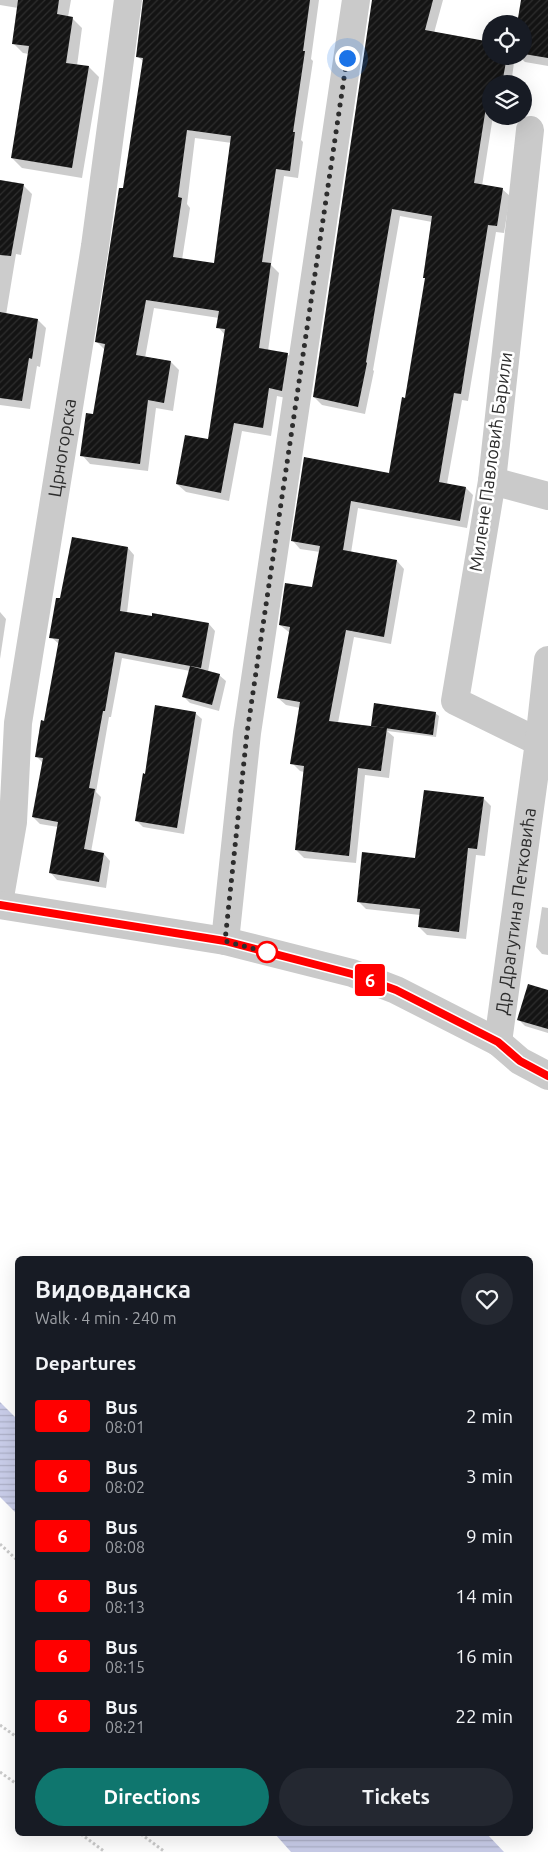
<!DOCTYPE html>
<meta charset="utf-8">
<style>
:root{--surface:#171b24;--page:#242831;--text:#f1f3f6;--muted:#9ea1a6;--accent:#0f766e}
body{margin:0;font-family:Ubuntu,sans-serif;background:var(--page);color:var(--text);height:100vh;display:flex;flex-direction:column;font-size:19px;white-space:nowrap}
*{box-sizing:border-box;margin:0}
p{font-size:16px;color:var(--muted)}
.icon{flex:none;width:28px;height:28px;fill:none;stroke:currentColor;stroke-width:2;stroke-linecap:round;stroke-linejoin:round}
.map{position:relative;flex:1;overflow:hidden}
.details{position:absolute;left:15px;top:1256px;width:518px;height:580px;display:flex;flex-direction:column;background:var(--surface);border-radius:8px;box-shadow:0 5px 20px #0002}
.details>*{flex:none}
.badge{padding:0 10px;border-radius:4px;font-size:18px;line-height:32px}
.fabs{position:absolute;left:482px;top:15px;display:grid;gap:10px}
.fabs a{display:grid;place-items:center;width:50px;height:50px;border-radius:50%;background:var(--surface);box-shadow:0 5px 20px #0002;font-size:25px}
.you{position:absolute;width:25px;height:25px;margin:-12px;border:4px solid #fff;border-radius:50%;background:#1a73e8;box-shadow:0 0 0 8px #1a73e833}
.map>.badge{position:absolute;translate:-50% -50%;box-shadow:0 0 0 2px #fff}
h2{padding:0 20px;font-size:19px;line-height:45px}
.round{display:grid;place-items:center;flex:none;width:52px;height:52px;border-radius:26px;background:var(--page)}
.summary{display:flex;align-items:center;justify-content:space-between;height:85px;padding:0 20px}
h1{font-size:24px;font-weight:600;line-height:38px}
.primary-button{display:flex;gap:10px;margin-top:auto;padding:10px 20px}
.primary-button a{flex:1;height:58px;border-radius:30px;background:var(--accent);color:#fff;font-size:20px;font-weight:600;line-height:58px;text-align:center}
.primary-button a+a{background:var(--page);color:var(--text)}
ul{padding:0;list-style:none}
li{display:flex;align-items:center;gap:15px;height:60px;padding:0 20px}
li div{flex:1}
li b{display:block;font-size:19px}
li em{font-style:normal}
li .badge{min-width:55px;font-weight:700;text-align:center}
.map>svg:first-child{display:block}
</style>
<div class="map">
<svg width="548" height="1852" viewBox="0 0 548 1852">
<defs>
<pattern id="water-rules" width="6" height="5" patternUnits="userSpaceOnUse" patternTransform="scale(1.25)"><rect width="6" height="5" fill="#c9cde9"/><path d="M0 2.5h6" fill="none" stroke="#adb0c8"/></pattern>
<pattern id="building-hatch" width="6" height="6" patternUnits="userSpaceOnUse" patternTransform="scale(1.25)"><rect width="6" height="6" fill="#141414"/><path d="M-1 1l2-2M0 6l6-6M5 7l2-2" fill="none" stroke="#2e2e2e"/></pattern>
</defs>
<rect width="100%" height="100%" fill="#fff"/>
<!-- water -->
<g fill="url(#water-rules)">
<path d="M 0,1402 L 17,1419 L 17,1514 L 0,1497 Z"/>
<path d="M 275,1834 L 487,1834 L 504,1852 L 291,1852 Z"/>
</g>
<!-- shadow -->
<g fill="#0003" fill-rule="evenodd">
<path d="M 0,0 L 71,0 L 68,17 L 72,18 L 82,28 L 77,66 L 89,67 L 99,77 L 82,178 L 22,168 L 12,158 L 29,54 L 23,53 L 13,43 L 18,8 L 0,5 Z"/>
<path d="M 183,0 L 319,0 L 311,59 L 313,61 L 301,140 L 303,142 L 298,178 L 284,176 L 271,265 L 279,273 L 268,351 L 287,354 L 296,362 L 290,399 L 277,396 L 271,436 L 242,431 L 229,501 L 186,492 L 177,484 L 209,441 L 225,335 L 218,327 L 219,318 L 154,308 L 145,358 L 171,362 L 179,370 L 173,411 L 156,408 L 148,471 L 90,464 L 82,455 L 94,415 L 105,350 L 97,342 L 124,190 L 144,62 L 137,56 ZM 195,138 L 232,143 L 215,265 L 182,260 L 190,208 L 187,204 Z"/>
<path d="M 374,0 L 443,0 L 434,33 L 491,43 L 491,56 L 515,56 L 511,84 L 491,84 L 491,116 L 493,116 L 482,186 L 502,189 L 510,196 L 504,233 L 496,232 L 468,401 L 462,400 L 447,484 L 466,488 L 473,495 L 467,528 L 358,508 L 351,553 L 397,561 L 404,569 L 391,644 L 354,637 L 338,723 L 374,728 L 372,726 L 435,713 L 439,716 L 436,737 L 387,731 L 394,737 L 389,778 L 365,775 L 356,863 L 304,858 L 296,850 L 304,772 L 300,771 L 292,763 L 300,708 L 286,705 L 278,698 L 290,633 L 280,625 L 313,588 L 320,552 L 300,549 L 293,541 L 305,458 L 390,474 L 406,399 L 426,279 L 424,277 L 432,222 L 400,216 L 373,370 L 374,371 L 365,414 L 322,405 L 314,397 Z"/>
<path d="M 523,0 L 548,0 L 548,66 L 525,62 L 519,56 L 524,56 Z"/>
<path d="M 0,181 L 23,185 L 32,194 L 21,255 L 16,254 L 6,315 L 38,320 L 46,328 L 40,367 L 37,366 L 30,409 L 0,405 Z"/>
<path d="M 128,548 L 134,555 L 127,613 L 209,624 L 215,631 L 208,672 L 219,675 L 226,681 L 219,711 L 190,703 L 184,697 L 190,671 L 122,658 L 111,717 L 109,717 L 96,792 L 101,797 L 91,852 L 104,854 L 110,861 L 106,888 L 57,880 L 51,873 L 58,827 L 40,824 L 33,817 L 43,763 L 36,756 L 45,722 L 59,644 L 51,637 L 62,600 Z"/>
<path d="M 0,612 L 6,619 L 0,659 Z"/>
<path d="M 195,713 L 202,719 L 184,834 L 143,827 L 136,820 L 146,775 Z"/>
<path d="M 483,798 L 491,806 L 485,856 L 476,855 L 466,939 L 427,935 L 419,927 L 420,915 L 366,909 L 358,901 L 416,859 Z"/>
<path d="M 542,907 L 548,908 L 548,955 L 542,954 L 536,947 Z"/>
<path d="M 548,991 L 548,1033 L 525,1026 L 519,1020 Z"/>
</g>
<!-- building -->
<g fill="url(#building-hatch)" fill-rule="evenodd">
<path d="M 18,0 L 59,0 L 57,14 L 73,17 L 66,63 L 89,66 L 72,168 L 11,158 L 29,46 L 12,44 Z"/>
<path d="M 143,0 L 310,0 L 303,51 L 305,51 L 293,132 L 295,132 L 290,171 L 276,169 L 262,262 L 271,263 L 259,348 L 288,353 L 282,391 L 269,388 L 263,428 L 234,423 L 221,493 L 176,484 L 185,435 L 208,439 L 225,329 L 216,328 L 219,311 L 146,300 L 136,355 L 171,361 L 164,403 L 148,400 L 140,464 L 80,456 L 86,413 L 93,414 L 105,344 L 95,342 L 119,188 L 123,188 L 143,58 L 136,57 ZM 187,130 L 231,136 L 214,263 L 173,257 L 182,198 L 178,197 Z"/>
<path d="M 372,0 L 433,0 L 425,30 L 491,42 L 491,56 L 507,56 L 502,84 L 491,84 L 491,88 L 489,88 L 474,183 L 503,188 L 497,226 L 488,225 L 461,394 L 454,393 L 439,482 L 466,487 L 460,521 L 351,501 L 343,550 L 397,560 L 384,637 L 346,630 L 329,721 L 387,728 L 381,771 L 358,768 L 349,856 L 295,850 L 304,766 L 290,764 L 300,702 L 277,698 L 290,627 L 279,625 L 285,583 L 312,587 L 320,546 L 291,541 L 304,457 L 389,473 L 402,397 L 405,398 L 425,278 L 423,278 L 432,216 L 392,209 L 366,362 L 367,363 L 358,407 L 313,397 Z"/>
<path d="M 521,0 L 548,0 L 548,58 L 524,54 L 524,24 L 517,24 Z"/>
<path d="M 0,180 L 24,184 L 11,256 L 0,255 Z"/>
<path d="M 0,312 L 38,319 L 32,359 L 29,358 L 22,401 L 0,398 Z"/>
<path d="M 72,537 L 128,547 L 120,611 L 152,616 L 152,613 L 209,623 L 201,668 L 115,652 L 105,711 L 103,711 L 89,788 L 95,789 L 84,849 L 104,853 L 99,882 L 49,873 L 58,822 L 32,817 L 43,758 L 35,757 L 41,720 L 44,721 L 59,639 L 49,638 L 56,598 L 60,598 Z"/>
<path d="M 190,666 L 220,674 L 212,705 L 182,697 Z"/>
<path d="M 374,703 L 436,712 L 433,735 L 371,726 Z"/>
<path d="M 155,705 L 196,712 L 177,828 L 135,821 L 143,773 L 145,774 Z"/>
<path d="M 424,790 L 484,797 L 477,849 L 468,848 L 459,932 L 418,927 L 420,909 L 357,902 L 362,852 L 415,858 Z"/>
<path d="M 528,984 L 548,990 L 548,1029 L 517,1020 Z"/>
</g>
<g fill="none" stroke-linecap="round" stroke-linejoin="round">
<!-- path -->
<g stroke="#cacaca" stroke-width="3" stroke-dasharray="2.5 2.5" stroke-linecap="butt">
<path d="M 0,1544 L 18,1561"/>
<path d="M 0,1725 L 18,1738"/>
<path d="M 0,1772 L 18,1785"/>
<path d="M 81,1834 L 105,1852"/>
<path d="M 141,1834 L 165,1852"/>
</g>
<!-- minor -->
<g stroke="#cacaca" stroke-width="28">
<path d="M 530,130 L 492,481 L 455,701 L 539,742"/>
<path d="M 492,481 L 548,496"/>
<path id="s1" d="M 0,897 L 13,822 L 18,723 L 95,246 L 128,0"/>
<path d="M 0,905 L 225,941 L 352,973 L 396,990 L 498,1042 L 520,1061 L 548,1076"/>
<path d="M 225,941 L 247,733 L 356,0"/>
<path id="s2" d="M 498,1042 L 539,742 L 548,660"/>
</g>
</g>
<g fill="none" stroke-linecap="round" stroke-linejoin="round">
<defs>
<path id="line" d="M 0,905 L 225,941 L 352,974 L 396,990 L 498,1042 L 520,1061 L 548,1076"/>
</defs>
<!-- line casing -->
<use href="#line" stroke="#fff" stroke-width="11"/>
<!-- line -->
<use href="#line" stroke="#f00" stroke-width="8"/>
<!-- walk -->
<path stroke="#2d2d2d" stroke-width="5" stroke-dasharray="0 9" d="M 267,952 L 273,954 L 225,941 L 247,733 L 347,58"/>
</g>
<!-- markers -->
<circle fill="#fff" stroke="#f00" stroke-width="2.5" cx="267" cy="952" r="10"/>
<g text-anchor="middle" stroke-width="5" stroke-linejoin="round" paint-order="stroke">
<!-- street labels -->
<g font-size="18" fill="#2d2d2d" stroke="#fff">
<text dy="6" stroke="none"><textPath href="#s1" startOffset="454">Црногорска</textPath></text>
<text transform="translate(491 462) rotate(-82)" y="6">Милене Павловић Барили</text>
<text dy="6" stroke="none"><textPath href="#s2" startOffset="132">Др Драгутина Петковића</textPath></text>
</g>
</g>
</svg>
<div class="fabs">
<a><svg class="icon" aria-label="locate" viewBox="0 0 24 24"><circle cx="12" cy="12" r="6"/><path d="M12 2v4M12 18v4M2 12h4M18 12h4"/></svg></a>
<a><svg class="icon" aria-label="layers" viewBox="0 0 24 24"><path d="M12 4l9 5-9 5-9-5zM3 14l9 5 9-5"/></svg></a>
</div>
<div class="you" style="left:347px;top:58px"></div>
<b class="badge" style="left:370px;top:980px;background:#f00;color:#fff">6</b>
<section class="details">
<div class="summary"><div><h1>Видовданска</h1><p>Walk · 4 min · 240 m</p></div><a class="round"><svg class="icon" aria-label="heart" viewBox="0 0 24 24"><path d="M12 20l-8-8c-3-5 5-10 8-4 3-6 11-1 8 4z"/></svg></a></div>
<h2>Departures</h2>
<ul>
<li><span class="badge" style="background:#f00;color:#fff">6</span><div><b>Bus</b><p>08:01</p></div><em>2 min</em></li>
<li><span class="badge" style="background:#f00;color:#fff">6</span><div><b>Bus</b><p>08:02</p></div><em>3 min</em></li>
<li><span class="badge" style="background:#f00;color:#fff">6</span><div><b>Bus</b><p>08:08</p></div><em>9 min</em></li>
<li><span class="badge" style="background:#f00;color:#fff">6</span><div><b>Bus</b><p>08:13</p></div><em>14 min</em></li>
<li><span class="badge" style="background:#f00;color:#fff">6</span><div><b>Bus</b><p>08:15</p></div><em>16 min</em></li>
<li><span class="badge" style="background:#f00;color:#fff">6</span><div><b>Bus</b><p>08:21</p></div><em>22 min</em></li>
</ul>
<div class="primary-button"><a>Directions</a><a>Tickets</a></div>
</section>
</div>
